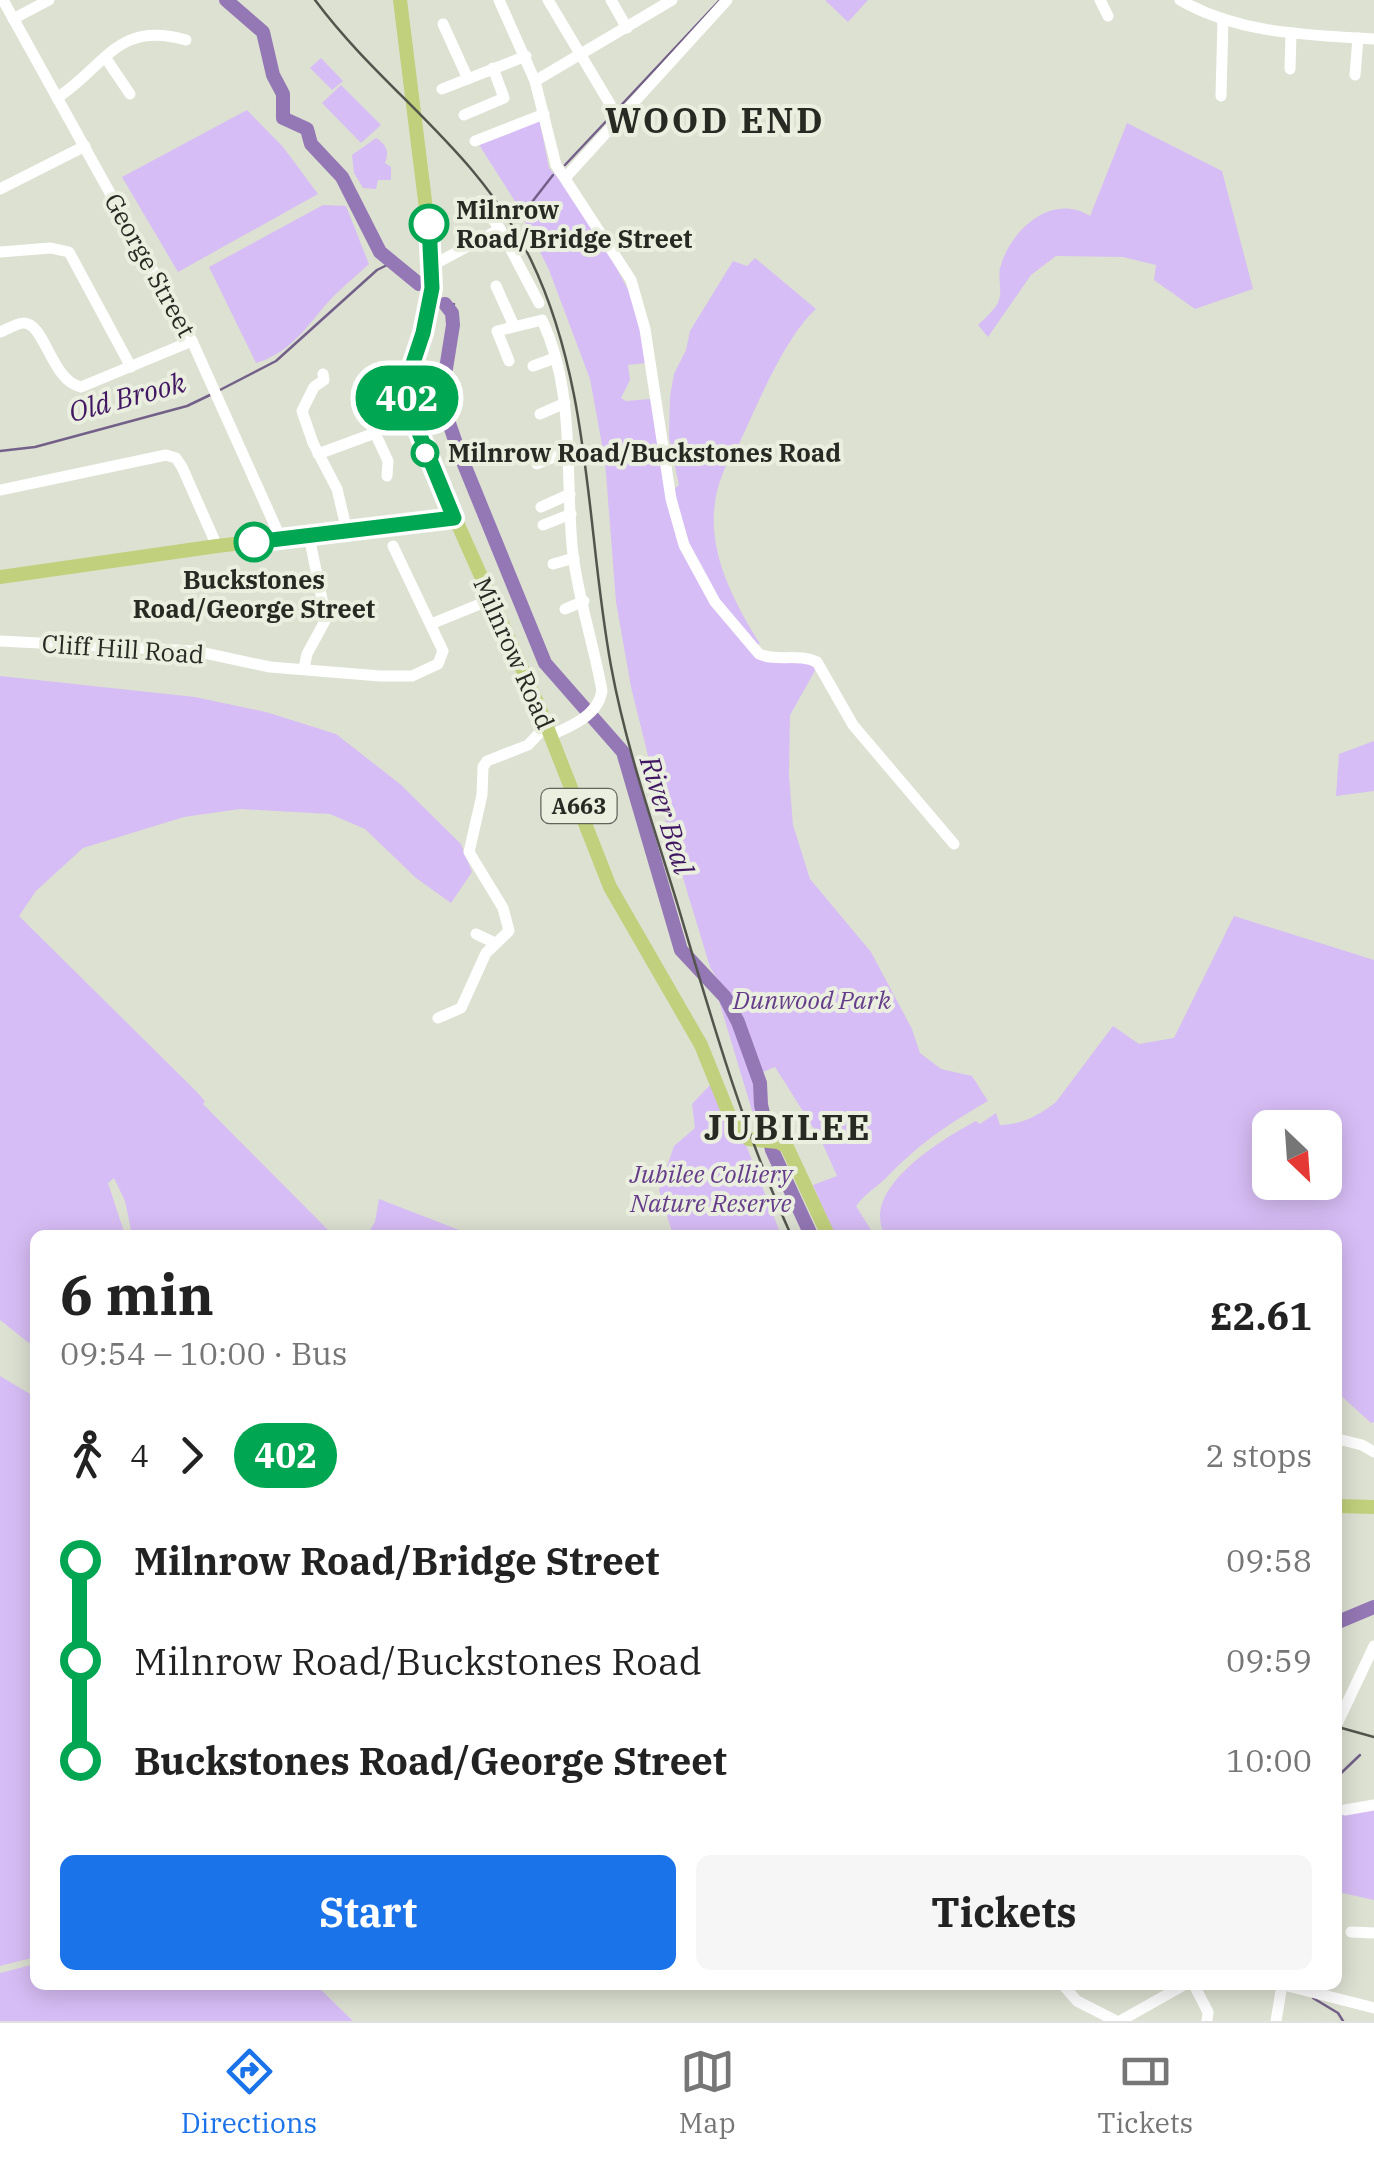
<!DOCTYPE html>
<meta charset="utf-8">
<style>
:root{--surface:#fff;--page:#f6f6f6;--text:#222;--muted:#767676;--line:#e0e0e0;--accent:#1a73e8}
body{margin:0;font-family:"IBM Plex Serif",serif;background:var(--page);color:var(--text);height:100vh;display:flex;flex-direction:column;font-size:38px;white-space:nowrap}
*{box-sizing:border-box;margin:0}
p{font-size:32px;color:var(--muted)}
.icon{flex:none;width:55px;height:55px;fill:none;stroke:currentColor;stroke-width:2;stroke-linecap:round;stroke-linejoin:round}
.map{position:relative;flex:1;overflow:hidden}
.sheet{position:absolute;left:30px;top:1230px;width:1312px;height:760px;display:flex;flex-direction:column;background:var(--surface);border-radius:15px;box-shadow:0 5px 25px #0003}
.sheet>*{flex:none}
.badge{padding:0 20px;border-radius:32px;font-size:35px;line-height:65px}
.needle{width:65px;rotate:155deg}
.tools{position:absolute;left:1252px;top:1110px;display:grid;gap:20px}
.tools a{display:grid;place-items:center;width:90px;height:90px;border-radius:15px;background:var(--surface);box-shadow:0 5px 25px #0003;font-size:50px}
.map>.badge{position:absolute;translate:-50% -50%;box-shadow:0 0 0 5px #fff}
.legs{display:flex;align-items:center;gap:15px;height:110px;padding:0 30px;font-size:32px}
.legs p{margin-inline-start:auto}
.head{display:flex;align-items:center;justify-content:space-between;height:170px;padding:0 30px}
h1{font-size:55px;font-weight:800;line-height:75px}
.button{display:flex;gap:20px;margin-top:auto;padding:20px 30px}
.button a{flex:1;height:115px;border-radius:15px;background:var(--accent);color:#fff;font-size:40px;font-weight:800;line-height:115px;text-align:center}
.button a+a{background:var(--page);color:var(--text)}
ul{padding:0 30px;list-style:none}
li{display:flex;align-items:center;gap:35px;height:100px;font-size:38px}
li i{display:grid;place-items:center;width:15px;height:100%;margin:0 12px;background:currentColor}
li i::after{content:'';width:25px;height:25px;margin:-12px;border:8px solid;border-radius:50%;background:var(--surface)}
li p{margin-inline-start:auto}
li:first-child i{background:linear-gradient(#0000 50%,currentColor 0)}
li:last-child i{background:linear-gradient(currentColor 50%,#0000 0)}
.dock{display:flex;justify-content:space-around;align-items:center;height:140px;border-top:2px solid var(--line);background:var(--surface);font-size:28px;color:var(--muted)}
.dock a{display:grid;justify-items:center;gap:5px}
.dock .current{color:var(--accent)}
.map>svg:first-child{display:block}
</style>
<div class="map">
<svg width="1374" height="2021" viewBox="0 0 1374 2021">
<rect width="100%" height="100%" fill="#dde1d2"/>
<!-- green -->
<g fill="#d7bdf5" fill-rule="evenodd">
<path d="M 825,0 L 868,0 L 848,22 Z"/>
<path d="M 321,58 L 343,81 L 332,90 L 310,68 Z"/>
<path d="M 341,85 L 381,125 L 361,143 L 322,103 Z"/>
<path d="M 247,110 L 283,147 L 318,194 L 178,272 L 122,177 Z"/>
<path d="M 539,118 L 549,168 L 562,182 L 608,252 L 634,301 L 646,363 L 628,365 L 630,380 L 621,398 L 626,401 L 650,399 L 653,405 L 676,529 L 756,657 L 807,663 L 816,669 L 790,715 L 789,775 L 793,825 L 810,879 L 871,952 L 912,1029 L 920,1053 L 941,1069 L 972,1076 L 988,1101 C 945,1126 920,1143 885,1179 C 875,1188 864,1195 856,1206 L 874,1235 L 835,1235 L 813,1185 L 837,1176 L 821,1140 L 775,1067 L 760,1073 L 738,1013 L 710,967 L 657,792 L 631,687 L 616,602 L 605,461 L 590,379 L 549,270 L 516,203 L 478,143 Z"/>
<path d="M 1127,123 L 1222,171 L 1253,289 L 1195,309 L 1154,280 L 1156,265 L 1123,257 L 1056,256 L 1031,275 L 988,337 L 978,325 C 984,319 997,308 999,300 C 1002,291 998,278 1000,268 C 1010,230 1052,192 1090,216 Z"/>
<path d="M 376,138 C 386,144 390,152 385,163 L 391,167 L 391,180 L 378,180 L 376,189 L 363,188 L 354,173 L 352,155 Z"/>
<path d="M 323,205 L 346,206 L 369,264 C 354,278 336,292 323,308 C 304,331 287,354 256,363 L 209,267 Z"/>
<path d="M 755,258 L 816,309 C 784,338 757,406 738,446 C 730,453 727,463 723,473 C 698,534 728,592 760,644 L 754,644 L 722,606 L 692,558 L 674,489 L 679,485 L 669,438 L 670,396 L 674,374 L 686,350 L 690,331 L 733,261 L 747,266 Z"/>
<path d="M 0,676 L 195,697 L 266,712 L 336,734 L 400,784 L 461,844 L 472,872 L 451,903 L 416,878 L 365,829 L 330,814 L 240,809 L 184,817 L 83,848 L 36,891 L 19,916 L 195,1090 L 205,1101 L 203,1104 L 333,1235 L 132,1235 L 125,1201 L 114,1178 L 108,1183 L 125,1235 L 35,1235 L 35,1338 L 29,1343 L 0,1320 Z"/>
<path d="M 1374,741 L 1374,791 L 1336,796 L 1339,754 Z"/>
<path d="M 1234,916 L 1374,960 L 1374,1422 L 1371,1423 L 1338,1393 L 1338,1235 L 885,1235 C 859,1189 942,1139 976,1121 L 980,1124 L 996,1113 L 1000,1125 C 1021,1125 1040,1115 1056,1102 L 1113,1026 L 1139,1044 L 1174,1038 ZM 1270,1128 L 1325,1128 L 1325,1182 L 1270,1182 Z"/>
<path d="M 719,1001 C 738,1022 749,1053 755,1081 C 759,1096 757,1112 762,1129 L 757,1127 Z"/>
<path d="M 711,1084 C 719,1106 725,1132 746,1145 L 781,1235 L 673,1235 L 659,1190 L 674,1146 L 695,1128 L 692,1104 Z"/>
<path d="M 379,1199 L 472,1235 L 367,1235 L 375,1222 Z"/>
<path d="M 0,1376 L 35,1397 L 35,1957 L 0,1966 Z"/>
<path d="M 1374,1809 L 1374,1900 L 1338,1892 L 1338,1815 Z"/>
<path d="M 35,1964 L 35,1985 L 316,1985 L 353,2021 L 0,2021 L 0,1973 Z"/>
</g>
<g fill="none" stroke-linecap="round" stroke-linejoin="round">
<!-- stream -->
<g stroke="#736089" stroke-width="2.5">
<path d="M 565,165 L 719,1"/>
<path d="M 532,202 L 553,175"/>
<path d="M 449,308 L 454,304"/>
<path d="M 218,391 L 276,361 L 377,270 L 387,265 L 402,269"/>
<path d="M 0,451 L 35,447 L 187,406 L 210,395"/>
<path d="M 1338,1776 L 1360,1755"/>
<path d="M 1313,1998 L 1338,2013 L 1343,2021"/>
</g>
<!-- river -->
<g stroke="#9477b5" stroke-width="14">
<path d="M 226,0 L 263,32 L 273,75 L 283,94 L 283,118 L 307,129 L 311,144 L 342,177 L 380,252 L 419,284"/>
<path d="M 445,304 L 452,313 L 453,325 L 441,400 L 459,452 L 545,663 L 623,752 L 681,950 L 725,997 L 738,1022 L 760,1083 L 761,1105 L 772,1150 L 811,1235"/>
<path d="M 1338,1622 L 1374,1607"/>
</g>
<!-- minor -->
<g stroke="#fff" stroke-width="11">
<path d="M 3,0 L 192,341 L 281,539"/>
<path d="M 499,0 L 535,81 L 556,165 L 631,280 L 645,329 L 671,499 L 684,545 L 715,602 L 759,654 C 777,662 799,653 817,662 L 853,725 L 954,844"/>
<path d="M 548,0 L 610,104"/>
<path d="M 611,0 L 627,28"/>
<path d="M 1100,0 L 1108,16"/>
<path d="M 1180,0 C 1239,34 1308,35 1374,39"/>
<path d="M 13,19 L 49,0"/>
<path d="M 443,24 L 468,79"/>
<path d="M 105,57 L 130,94"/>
<path d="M 1290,69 L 1291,33"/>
<path d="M 1355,75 L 1358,38"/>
<path d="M 535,81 L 672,0"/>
<path d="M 442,89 L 526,56"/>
<path d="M 1221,96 L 1223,19"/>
<path d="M 57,98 C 106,66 117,20 186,40"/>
<path d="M 464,115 L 504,98 L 493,68"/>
<path d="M 475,141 L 544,114"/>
<path d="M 565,178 L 727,0"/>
<path d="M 0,189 L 85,146"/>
<path d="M 480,201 L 500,229 L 539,303"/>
<path d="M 0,252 L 51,248 L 69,252 L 131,367"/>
<path d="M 433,265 L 500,229"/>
<path d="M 496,286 L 514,326"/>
<path d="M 0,332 C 6,330 17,323 23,323 C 45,322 51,381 81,387 L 192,341"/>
<path d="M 509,361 L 497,331 L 542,320 C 577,395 564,477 573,555 C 579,601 594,646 602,691 C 598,715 572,726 551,735"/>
<path d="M 533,366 L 555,358"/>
<path d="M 323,374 L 324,380 L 314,387 L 302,411 L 313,443 L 337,489 L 347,531"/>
<path d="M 540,414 L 565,403"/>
<path d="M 318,454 L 375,433 L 388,461 L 387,476"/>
<path d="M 537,464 L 569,451"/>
<path d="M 0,490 L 166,455 L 176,458 L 182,467 L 217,546"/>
<path d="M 541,507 L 570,494"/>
<path d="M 543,525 L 571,514"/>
<path d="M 553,564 L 574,558"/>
<path d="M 565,609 L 584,601"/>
<path d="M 431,624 L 490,600"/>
<path d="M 0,641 L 195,651 L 270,667 L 380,676 L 412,676 L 438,664 L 443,651 L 393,546"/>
<path d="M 304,668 L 307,654 L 326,619 L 309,536"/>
<path d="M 476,934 L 495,943"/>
<path d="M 438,1018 L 461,1008 L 486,953 L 509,931 L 503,908 L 469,852 L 482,795 L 483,767 L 487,761 L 528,745 L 547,725"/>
<path d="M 1338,1439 L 1362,1445 L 1374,1452"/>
<path d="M 1338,1722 L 1374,1646"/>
<path d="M 1345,1810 L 1374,1805"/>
<path d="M 1351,1932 L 1374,1933"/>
<path d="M 1063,1985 L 1077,2001 L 1116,2021"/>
<path d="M 1194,1985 L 1208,2012 L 1207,2021"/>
<path d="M 1284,1985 L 1374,2008"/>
<path d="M 1120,2021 L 1184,1985"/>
<path d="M 1276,2021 L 1282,1985"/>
</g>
<!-- major -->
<g stroke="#c1d07c" stroke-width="14">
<path d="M 400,0 L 433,265 C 432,288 430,309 424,331 C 415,362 404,386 411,419 L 540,709 L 610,887 L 701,1045 L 732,1122 L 748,1139 L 778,1142 L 787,1147 L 828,1235"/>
<path d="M 0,577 L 217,546 L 454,518"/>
<path d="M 1338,1506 L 1374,1507"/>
</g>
<!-- tram -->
<g stroke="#53554d" stroke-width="2.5">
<path d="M 315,0 C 385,94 478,149 531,260 C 592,387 586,530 611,666 C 626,748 654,827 678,906 C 711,1017 743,1129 791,1235"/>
<path d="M 1338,1727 L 1374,1737"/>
</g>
</g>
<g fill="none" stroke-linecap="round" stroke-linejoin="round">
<defs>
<path id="line-1" d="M 254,542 L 454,518 L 408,406 L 410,372 L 423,333 L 432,288 L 429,224"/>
</defs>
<!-- line-1 casing -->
<use href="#line-1" stroke="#fff" stroke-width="22"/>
<!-- line-1 -->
<use href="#line-1" stroke="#00a651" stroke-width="15"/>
</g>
<!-- markers -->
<g fill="#fff" stroke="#00a651" stroke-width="5">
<circle cx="429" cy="224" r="18"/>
<circle cx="425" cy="453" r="12"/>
<circle cx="254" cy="542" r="18"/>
</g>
<g text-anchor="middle" stroke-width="8" stroke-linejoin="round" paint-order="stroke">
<!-- shield labels -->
<rect fill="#eaefdf" stroke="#62645b" stroke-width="2.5" x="541.5" y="789" width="75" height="34" rx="8"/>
<g font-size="22" font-weight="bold" fill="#272923">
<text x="579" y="814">A663</text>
</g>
<!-- stop labels -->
<g font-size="25" font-weight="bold" fill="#272923" stroke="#eaefdf" text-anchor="start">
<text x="456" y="219">Milnrow<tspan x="456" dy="29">Road/Bridge Street</tspan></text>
<text x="448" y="462">Milnrow Road/Buckstones Road</text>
<text x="254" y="589" text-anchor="middle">Buckstones<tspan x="254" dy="29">Road/George Street</tspan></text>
</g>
<!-- street labels -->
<g font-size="25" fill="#272923" stroke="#eaefdf">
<text transform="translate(150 265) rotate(61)" y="9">George Street</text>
<text transform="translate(123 649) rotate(4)" y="9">Cliff Hill Road</text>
<text transform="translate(514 653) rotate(66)" y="9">Milnrow Road</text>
</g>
<!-- park labels -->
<g font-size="25" font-style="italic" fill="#653d8b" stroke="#eaefdf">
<text x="812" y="1009">Dunwood Park</text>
<text x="711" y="1183">Jubilee Colliery<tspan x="711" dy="29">Nature Reserve</tspan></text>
</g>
<!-- water labels -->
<g font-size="28" font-style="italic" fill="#411763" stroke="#eaefdf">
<text transform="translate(127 397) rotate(-15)" y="10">Old Brook</text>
<text transform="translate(667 815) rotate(73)" y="10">River Beal</text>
</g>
<!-- district labels -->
<g font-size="35" font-weight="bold" letter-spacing="2.5" fill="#272923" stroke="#eaefdf">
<text x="715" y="133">WOOD END</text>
<text x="788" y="1140">JUBILEE</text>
</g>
</g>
</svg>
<div class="tools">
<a><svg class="needle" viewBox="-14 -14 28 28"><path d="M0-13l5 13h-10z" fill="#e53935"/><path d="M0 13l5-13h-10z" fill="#767676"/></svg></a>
</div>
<b class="badge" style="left:407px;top:398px;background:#00a651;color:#fff">402</b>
<section class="sheet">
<div class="head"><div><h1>6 min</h1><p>09:54 – 10:00 · Bus</p></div><b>£2.61</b></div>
<div class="legs"><svg class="icon" aria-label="walk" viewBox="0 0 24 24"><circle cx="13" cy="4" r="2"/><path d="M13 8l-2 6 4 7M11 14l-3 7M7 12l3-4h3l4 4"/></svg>4<svg class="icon" aria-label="forward" viewBox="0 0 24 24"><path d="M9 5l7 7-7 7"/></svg><b class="badge" style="background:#00a651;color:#fff">402</b><p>2 stops</p></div>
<ul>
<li><i style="color:#00a651"></i><b>Milnrow Road/Bridge Street</b><p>09:58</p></li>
<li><i style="color:#00a651"></i><span>Milnrow Road/Buckstones Road</span><p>09:59</p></li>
<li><i style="color:#00a651"></i><b>Buckstones Road/George Street</b><p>10:00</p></li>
</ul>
<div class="button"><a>Start</a><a>Tickets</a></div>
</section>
</div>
<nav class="dock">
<a class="current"><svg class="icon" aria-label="directions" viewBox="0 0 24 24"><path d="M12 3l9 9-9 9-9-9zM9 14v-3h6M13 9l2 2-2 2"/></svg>Directions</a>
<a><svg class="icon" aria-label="map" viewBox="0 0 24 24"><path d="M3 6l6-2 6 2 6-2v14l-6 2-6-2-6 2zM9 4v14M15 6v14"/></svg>Map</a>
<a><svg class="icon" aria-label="tickets" viewBox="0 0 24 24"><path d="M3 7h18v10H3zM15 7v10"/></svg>Tickets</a>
</nav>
